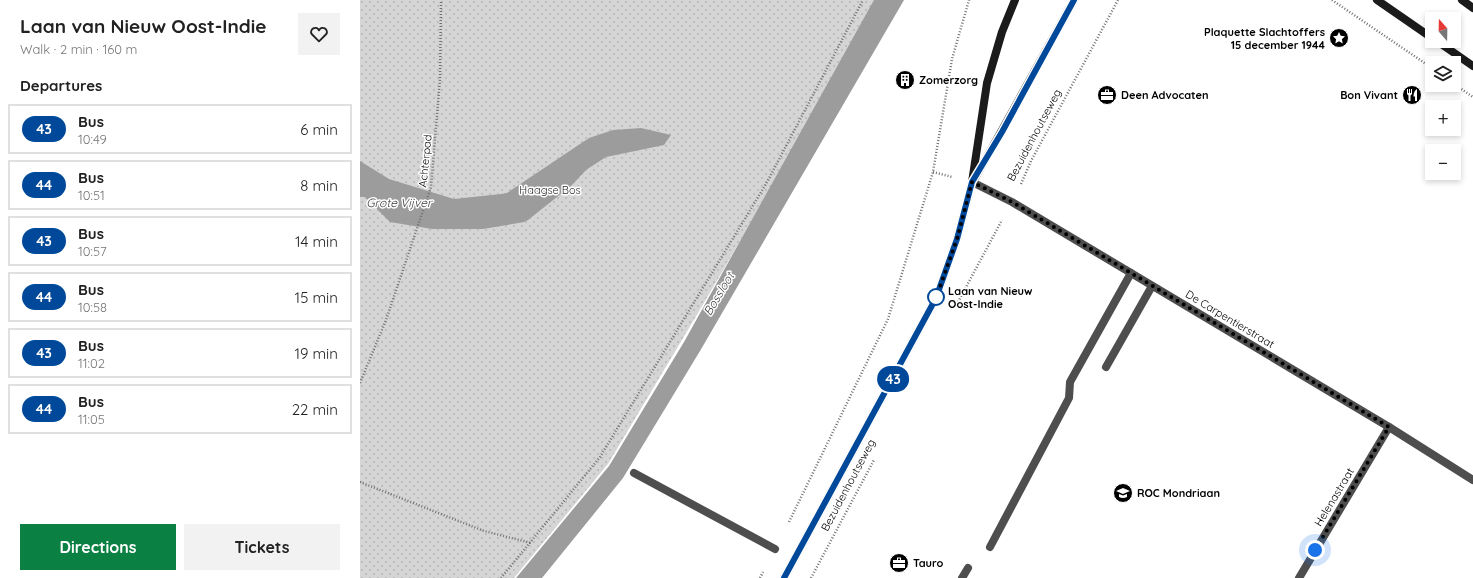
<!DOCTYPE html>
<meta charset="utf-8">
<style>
:root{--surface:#fff;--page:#f2f2f2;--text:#222;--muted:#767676;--line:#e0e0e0;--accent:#0b8043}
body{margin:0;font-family:Quicksand,sans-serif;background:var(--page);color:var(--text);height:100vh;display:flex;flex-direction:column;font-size:15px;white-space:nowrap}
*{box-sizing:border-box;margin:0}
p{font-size:13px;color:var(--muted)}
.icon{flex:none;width:22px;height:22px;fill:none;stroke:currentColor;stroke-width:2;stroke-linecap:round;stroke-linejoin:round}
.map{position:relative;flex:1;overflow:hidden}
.drawer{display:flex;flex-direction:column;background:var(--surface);width:360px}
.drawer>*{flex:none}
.badge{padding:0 8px;border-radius:13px;font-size:14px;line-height:26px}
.needle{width:26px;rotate:340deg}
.fabs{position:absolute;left:1065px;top:12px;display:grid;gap:8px}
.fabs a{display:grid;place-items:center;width:36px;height:36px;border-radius:0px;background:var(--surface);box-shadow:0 2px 6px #0003;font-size:20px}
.you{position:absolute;width:20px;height:20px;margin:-10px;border:3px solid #fff;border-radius:50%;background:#1a73e8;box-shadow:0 0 0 6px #1a73e833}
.map>.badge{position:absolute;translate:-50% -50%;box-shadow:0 0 0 2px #fff}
h2{padding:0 20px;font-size:15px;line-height:36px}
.round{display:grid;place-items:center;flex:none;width:42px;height:42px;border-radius:0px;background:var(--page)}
.overview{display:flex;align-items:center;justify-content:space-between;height:68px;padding:0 20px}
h1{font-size:19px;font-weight:700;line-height:30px}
.action{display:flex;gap:8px;margin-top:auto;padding:8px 20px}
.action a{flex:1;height:46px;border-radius:0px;background:var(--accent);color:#fff;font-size:16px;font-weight:700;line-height:46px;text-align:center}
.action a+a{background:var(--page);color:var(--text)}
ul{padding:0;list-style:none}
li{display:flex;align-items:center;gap:12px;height:50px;margin:0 8px 6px;padding:0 12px;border:2px solid var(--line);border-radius:0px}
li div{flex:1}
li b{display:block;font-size:15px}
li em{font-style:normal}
li .badge{min-width:44px;font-weight:700;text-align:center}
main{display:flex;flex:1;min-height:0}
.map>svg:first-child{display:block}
</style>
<main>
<section class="drawer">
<div class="overview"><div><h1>Laan van Nieuw Oost-Indie</h1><p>Walk · 2 min · 160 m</p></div><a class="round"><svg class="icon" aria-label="heart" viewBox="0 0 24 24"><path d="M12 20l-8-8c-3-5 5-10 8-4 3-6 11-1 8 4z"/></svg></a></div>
<h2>Departures</h2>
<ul>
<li><span class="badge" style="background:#004899;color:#fff">43</span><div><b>Bus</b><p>10:49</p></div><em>6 min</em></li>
<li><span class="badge" style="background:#004899;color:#fff">44</span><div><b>Bus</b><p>10:51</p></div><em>8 min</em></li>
<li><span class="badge" style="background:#004899;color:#fff">43</span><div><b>Bus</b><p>10:57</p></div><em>14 min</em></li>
<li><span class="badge" style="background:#004899;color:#fff">44</span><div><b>Bus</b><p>10:58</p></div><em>15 min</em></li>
<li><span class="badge" style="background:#004899;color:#fff">43</span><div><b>Bus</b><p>11:02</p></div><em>19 min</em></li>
<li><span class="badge" style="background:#004899;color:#fff">44</span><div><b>Bus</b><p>11:05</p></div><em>22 min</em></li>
</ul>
<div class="action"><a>Directions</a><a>Tickets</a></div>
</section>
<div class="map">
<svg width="1113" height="578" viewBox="0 0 1113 578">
<defs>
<pattern id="park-dots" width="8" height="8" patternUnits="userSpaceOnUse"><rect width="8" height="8" fill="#d5d5d5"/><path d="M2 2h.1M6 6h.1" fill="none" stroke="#b5b5b5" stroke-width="1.8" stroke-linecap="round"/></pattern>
</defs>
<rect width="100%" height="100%" fill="#fff"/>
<!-- park -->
<path fill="url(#park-dots)" d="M 0,0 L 521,0 L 338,313 L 248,464 L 154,578 L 0,578 Z"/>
<!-- water -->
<g fill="#9c9c9c">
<path d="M 514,0 L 544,0 L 340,351 L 263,478 L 182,578 L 156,578 L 249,466 L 324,342 Z"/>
<path d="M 281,128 L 311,135 L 304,145 L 246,157 L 226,170 L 212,185 L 168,220 L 164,222 L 123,229 L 72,229 L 30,222 L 5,197 L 0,197 L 0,161 L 29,179 L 94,199 L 141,194 L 147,193 L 229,138 L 253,130 Z"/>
</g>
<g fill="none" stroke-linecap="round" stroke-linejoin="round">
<!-- path -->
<g stroke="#707070" stroke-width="2.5" stroke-dasharray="1 2" stroke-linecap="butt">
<path d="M 972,0 L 1072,68"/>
<path d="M 1094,84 L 1113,97"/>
<path d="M 573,172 L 592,177"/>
<path d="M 661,184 L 671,161 L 758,0"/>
<path d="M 598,302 L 642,220"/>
<path d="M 0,383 L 26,320 L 71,187 L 80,79 L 81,0"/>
<path d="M 0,482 L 124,531 L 171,543"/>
<path d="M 429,522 L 528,319 L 573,172 L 592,59 L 609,0"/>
<path d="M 141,578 L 240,457 L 406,184 L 503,0"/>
<path d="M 400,578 L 403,572"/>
<path d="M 451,578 L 514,460"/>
</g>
<!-- lane -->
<g stroke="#4e4e4e" stroke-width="8">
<path d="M 746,367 L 792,286"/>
<path d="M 274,473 L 415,549"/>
<path d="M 630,547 L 709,398 L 710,382 L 771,273"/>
<path d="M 602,578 L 608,568"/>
</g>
<!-- street -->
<g stroke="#4e4e4e" stroke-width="8">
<path d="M 612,182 L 652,202 L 1029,427 L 1113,480"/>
<path d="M 939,578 L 1029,427"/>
</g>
<!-- secondary -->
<g stroke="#1b1b1b" stroke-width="8">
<path d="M 1017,0 L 1072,38"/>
<path d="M 1102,0 L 1113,8"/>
<path d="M 1077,41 L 1113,66"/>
<path d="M 615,178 L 641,132 L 714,0"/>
<path d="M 424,578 L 576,298 L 597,239 L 612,182 L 627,83 L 642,32 L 655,0"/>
</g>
</g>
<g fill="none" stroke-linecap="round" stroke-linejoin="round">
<defs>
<path id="line" d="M 424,578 L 576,298 L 597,239 L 612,182 L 642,132 L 714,0"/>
</defs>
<!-- line casing -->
<use href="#line" stroke="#fff" stroke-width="9"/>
<!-- line -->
<use href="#line" stroke="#004899" stroke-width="6"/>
<!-- walk -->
<path stroke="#000" stroke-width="4" stroke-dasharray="0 7.2" d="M 576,297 L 576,298 L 597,239 L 612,182 L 652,202 L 1029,427 L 955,550"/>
</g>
<!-- icons -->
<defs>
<symbol id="sight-disc" viewBox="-11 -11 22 22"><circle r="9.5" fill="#000" stroke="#fff"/><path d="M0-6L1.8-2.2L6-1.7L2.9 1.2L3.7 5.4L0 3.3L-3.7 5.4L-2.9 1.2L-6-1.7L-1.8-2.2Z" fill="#fff"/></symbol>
<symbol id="building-disc" viewBox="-11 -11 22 22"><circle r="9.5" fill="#000" stroke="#fff"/><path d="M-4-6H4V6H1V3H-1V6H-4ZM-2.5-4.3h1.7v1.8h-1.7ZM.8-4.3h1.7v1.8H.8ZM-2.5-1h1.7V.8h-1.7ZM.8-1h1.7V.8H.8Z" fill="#fff"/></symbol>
<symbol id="office-disc" viewBox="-11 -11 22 22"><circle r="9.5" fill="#000" stroke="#fff"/><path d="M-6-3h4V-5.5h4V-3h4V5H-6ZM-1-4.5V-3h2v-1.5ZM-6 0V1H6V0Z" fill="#fff"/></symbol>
<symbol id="restaurant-disc" viewBox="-11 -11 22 22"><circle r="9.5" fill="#000" stroke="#fff"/><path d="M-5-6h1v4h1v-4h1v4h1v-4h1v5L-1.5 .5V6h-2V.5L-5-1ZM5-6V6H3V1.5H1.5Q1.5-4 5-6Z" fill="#fff"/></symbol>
<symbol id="university-disc" viewBox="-11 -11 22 22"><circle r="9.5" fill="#000" stroke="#fff"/><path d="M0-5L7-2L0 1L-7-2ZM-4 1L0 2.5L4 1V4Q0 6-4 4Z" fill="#fff"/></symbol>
</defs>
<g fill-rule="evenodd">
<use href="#sight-disc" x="968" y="27" width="22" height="22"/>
<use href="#building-disc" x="534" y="69" width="22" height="22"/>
<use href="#office-disc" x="736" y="84" width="22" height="22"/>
<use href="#restaurant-disc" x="1041" y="84" width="22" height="22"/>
<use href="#university-disc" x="752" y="482" width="22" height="22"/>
<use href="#office-disc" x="528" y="552" width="22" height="22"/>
</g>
<!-- markers -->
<circle fill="#fff" stroke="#004899" stroke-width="2" cx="576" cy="297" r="8"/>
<g text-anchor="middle" stroke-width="3" stroke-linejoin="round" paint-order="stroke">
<!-- poi labels -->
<g font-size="11" font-weight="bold" fill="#000" stroke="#fff" text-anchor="start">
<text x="965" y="36" text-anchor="end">Plaquette Slachtoffers<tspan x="965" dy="13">15 december 1944</tspan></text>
<text x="559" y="84">Zomerzorg</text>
<text x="761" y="99">Deen Advocaten</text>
<text x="1038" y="99" text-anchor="end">Bon Vivant</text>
<text x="777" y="497">ROC Mondriaan</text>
<text x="553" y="567">Tauro</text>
</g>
<!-- street labels -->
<g font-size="11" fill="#000" stroke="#fff">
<text transform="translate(674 135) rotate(-62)" y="4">Bezuidenhoutseweg</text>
<text transform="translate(65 161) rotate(-84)" y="4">Achterpad</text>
<text transform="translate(870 319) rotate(31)" y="4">De Carpentierstraat</text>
<text transform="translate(488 485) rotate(-62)" y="4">Bezuidenhoutseweg</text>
<text transform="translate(974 497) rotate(-59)" y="4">Helenastraat</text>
</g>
<!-- park labels -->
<g font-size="11" fill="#2c2c2c" stroke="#fff">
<text x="190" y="194">Haagse Bos</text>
</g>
<!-- stop labels -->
<g font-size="11" font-weight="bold" fill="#000" stroke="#fff" text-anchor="start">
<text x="588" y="295">Laan van Nieuw<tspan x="588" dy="13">Oost-Indie</tspan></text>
</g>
<!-- water labels -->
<g font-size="12" font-style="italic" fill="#3d3d3d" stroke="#fff">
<text x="39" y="207">Grote Vijver</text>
<text transform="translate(359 294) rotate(-59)" y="4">Bossloot</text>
</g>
</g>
</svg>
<div class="fabs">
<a><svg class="needle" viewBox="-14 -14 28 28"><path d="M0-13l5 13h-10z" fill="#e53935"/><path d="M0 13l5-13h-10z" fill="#767676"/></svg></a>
<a><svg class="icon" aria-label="layers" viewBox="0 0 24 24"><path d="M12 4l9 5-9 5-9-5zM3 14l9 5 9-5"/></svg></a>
<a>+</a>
<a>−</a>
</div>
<div class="you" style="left:955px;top:550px"></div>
<b class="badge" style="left:533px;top:379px;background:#004899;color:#fff">43</b>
</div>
</main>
